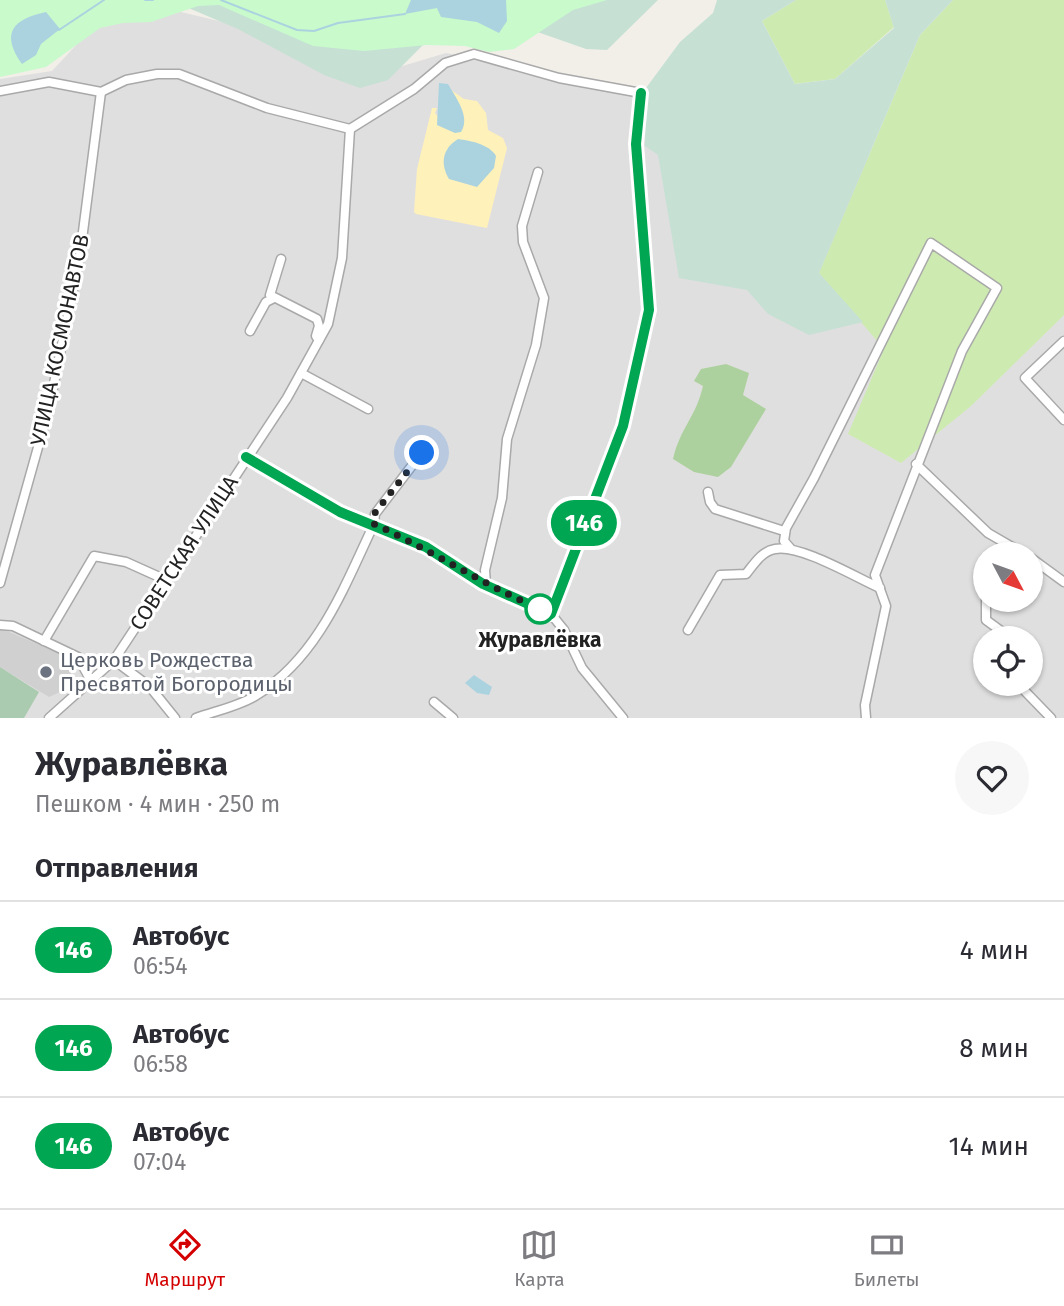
<!DOCTYPE html>
<html lang="ru">
<meta charset="utf-8">
<style>
:root{--surface:#fff;--page:#f7f7f7;--text:#2b2b33;--muted:#7c7c81;--line:#e1e1e2;--accent:#d40000}
body{margin:0;font-family:"Fira Sans",sans-serif;background:var(--page);color:var(--text);height:100vh;display:flex;flex-direction:column;font-size:26px;white-space:nowrap}
*{box-sizing:border-box;margin:0}
p{font-size:23px;color:var(--muted)}
.icon{flex:none;width:38px;height:38px;fill:none;stroke:currentColor;stroke-width:2;stroke-linecap:round;stroke-linejoin:round}
.map{position:relative;height:718px;overflow:hidden}
.details{display:flex;flex-direction:column;background:var(--surface);flex:1}
.details>*{flex:none}
.badge{padding:0 14px;border-radius:23px;font-size:24px;line-height:46px}
.needle{width:46px;rotate:131deg}
.controls{position:absolute;left:973px;top:542px;display:grid;gap:14px}
.controls a{display:grid;place-items:center;width:70px;height:70px;border-radius:50%;background:var(--surface);box-shadow:0 2px 5px #0004;font-size:35px}
.you{position:absolute;width:35px;height:35px;margin:-18px;border:5px solid #fff;border-radius:50%;background:#1a73e8;box-shadow:0 0 0 10px #1a73e833}
.map>.badge{position:absolute;translate:-50% -50%;box-shadow:0 0 0 4px #fff}
h2{padding:0 35px;font-size:26px;line-height:63px}
.round{display:grid;place-items:center;flex:none;width:74px;height:74px;border-radius:37px;background:var(--page)}
.overview{display:flex;align-items:center;justify-content:space-between;height:119px;padding:0 35px}
h1{font-size:33px;font-weight:700;line-height:52px}
ul{padding:0;list-style:none}
li{display:flex;align-items:center;gap:21px;height:98px;padding:0 35px;border-top:2px solid var(--line)}
li div{flex:1}
li b{display:block;font-size:26px}
li em{font-style:normal}
li .badge{min-width:77px;font-weight:700;text-align:center}
.dock{display:flex;justify-content:space-around;align-items:center;height:98px;border-top:2px solid var(--line);background:var(--surface);font-size:19px;color:var(--muted)}
.dock a{display:grid;justify-items:center;gap:4px}
.dock .current{color:var(--accent)}
.map>svg:first-child{display:block}
</style>
<div class="map">
<svg width="1064" height="718" viewBox="0 0 1064 718">
<rect width="100%" height="100%" fill="#f2efe9"/>
<!-- residential -->
<path fill="#e0dfdf" fill-rule="evenodd" d="M 168,9 L 240,26 L 359,79 L 446,53 L 599,83 L 654,88 L 1064,217 L 1064,718 L 0,718 L 0,79 L 52,71 L 92,28 ZM 985,555 L 1031,555 L 1031,600 L 985,600 ZM 985,639 L 1031,639 L 1031,684 L 985,684 Z"/>
<!-- religious -->
<path fill="#d0d0d0" d="M 0,628 L 70,658 L 71,674 L 60,692 L 49,697 L 0,667 Z"/>
<!-- grass -->
<g fill="#cdebb0">
<path d="M 796,0 L 885,0 L 894,27 L 835,79 L 795,84 L 762,21 Z"/>
<path d="M 953,0 L 1064,0 L 1064,315 L 971,406 L 901,463 L 848,434 L 884,349 L 819,273 L 920,35 Z"/>
</g>
<!-- forest -->
<path fill="#add19e" d="M 726,364 L 749,373 L 743,395 L 766,409 L 731,467 L 718,477 L 694,472 L 673,459 C 680,428 696,417 703,386 L 694,381 L 701,369 Z"/>
<!-- wetland -->
<g fill="#c6e0d4">
<path d="M 0,0 L 658,0 L 607,50 L 586,49 L 529,29 L 429,39 L 388,80 L 360,88 L 324,75 L 238,29 L 179,4 Z"/>
<path d="M 717,0 L 796,0 L 762,21 L 795,84 L 835,79 L 894,28 L 885,0 L 953,0 L 920,35 L 819,273 L 863,322 L 809,335 L 768,314 L 747,290 L 679,278 L 658,155 L 645,146 L 646,88 L 680,42 L 713,13 Z"/>
</g>
<!-- sand -->
<path fill="#fff1ba" d="M 451,90 L 464,99 L 477,101 L 486,113 L 488,130 L 503,138 L 507,148 L 487,228 L 416,214 L 414,212 L 417,169 L 432,108 L 437,108 L 435,113 L 450,131 L 463,115 Z"/>
<!-- cemetery -->
<path fill="#aacbaf" d="M 0,667 L 39,692 L 24,718 L 0,718 Z"/>
<!-- park -->
<path fill="#c8facc" d="M 0,0 L 607,0 L 573,10 L 514,49 L 489,52 L 465,46 L 427,45 L 364,51 L 313,46 L 219,5 L 198,6 L 151,22 L 123,23 L 100,28 L 46,67 L 0,77 Z"/>
<!-- water -->
<g fill="#aad3df">
<path d="M 411,0 L 506,0 L 507,21 L 499,33 L 477,22 L 441,17 L 437,8 L 405,14 Z"/>
<path d="M 46,12 L 60,29 L 41,44 L 36,55 L 22,64 C 0,33 13,19 46,12 Z"/>
<path d="M 439,83 L 448,84 C 456,98 471,117 461,132 L 455,133 L 437,125 Z"/>
<path d="M 458,139 C 471,141 489,144 496,156 L 494,168 L 477,187 L 449,179 C 440,164 442,149 458,139 Z"/>
<path d="M 474,675 L 492,687 L 489,695 L 477,693 L 465,683 Z"/>
</g>
<g fill="none" stroke-linecap="round" stroke-linejoin="round">
<!-- stream -->
<g stroke="#aad3df" stroke-width="2">
<path d="M 145,0 L 153,0"/>
<path d="M 221,0 L 297,30 L 314,31 L 338,23 L 405,14"/>
<path d="M 59,30 L 104,0"/>
</g>
<defs>
<g id="minor">
<path d="M 0,91 L 49,82 L 101,92"/>
<path d="M 101,92 L 126,80 L 157,74 L 179,74 L 267,108 L 350,129"/>
<path d="M 350,129 L 414,89 L 445,63 L 474,54 L 559,78 L 641,93 L 636,144 L 649,310 L 623,426 L 551,614"/>
<path d="M 281,259 L 270,295 L 317,319 L 319,326 L 316,336 L 319,340"/>
<path d="M 250,331 L 266,302 L 274,298"/>
<path d="M 1064,341 L 1025,378 L 1064,420"/>
<path d="M 301,373 L 368,409"/>
<path d="M 246,457 L 340,511 L 426,547 L 483,584 L 551,614 L 564,630 L 582,668 L 623,718"/>
<path d="M 916,464 L 988,533 L 1026,555"/>
<path d="M 708,492 L 710,502 L 715,509 L 784,531"/>
<path d="M 791,549 L 784,541 L 786,528 L 814,478 L 931,243 L 997,288 L 962,351 L 875,575 L 886,606 L 865,705 L 866,718"/>
<path d="M 1031,558 L 1064,582"/>
<path d="M 0,583 L 49,408 L 80,255 L 101,92"/>
<path d="M 486,585 L 485,570 L 502,498 L 507,439 L 536,345 L 544,298 L 523,242 L 522,226 L 538,172"/>
<path d="M 986,600 L 986,620 L 1012,639"/>
<path d="M 0,625 L 13,626 L 78,657 L 91,681"/>
<path d="M 688,630 L 720,575 L 746,574 C 754,564 762,551 775,549 C 800,544 855,577 880,588"/>
<path d="M 44,641 L 94,556 L 126,562 L 166,580"/>
<path d="M 114,660 L 150,687 L 175,718"/>
<path d="M 1018,684 L 1051,718"/>
<path d="M 434,702 L 453,718"/>
<path d="M 49,718 L 114,660 L 287,398 L 328,324 L 342,258 L 350,129"/>
<path d="M 196,718 C 215,711 240,706 257,695 C 319,656 344,587 374,524 L 375,514 L 427,446"/>
</g>
</defs>
<!-- minor casing -->
<use href="#minor" stroke="#a9a9a9" stroke-width="11"/>
<!-- minor -->
<use href="#minor" stroke="#fff" stroke-width="8"/>
</g>
<g fill="none" stroke-linecap="round" stroke-linejoin="round">
<defs>
<path id="line" d="M 246,457 L 340,512 L 426,547 L 483,584 L 551,614 L 623,426 L 649,310 L 636,144 L 641,93"/>
</defs>
<!-- line casing -->
<use href="#line" stroke="#fff" stroke-width="16"/>
<!-- line -->
<use href="#line" stroke="#00a651" stroke-width="10"/>
<!-- walk -->
<path stroke="#222" stroke-width="7" stroke-dasharray="0 12.6" d="M 422,453 L 374,514 L 374,524 C 431,550 482,584 540,609"/>
</g>
<!-- markers -->
<circle fill="#fff" stroke="#00a651" stroke-width="3.5" cx="540" cy="609" r="14"/>
<circle fill="#6b7280" stroke="#fff" stroke-width="2.5" cx="46" cy="672" r="7"/>
<g text-anchor="middle" stroke-width="6" stroke-linejoin="round" paint-order="stroke">
<!-- street labels -->
<g font-size="21" fill="#222" stroke="#fff">
<text transform="translate(60 340) rotate(-78)" y="7">УЛИЦА КОСМОНАВТОВ</text>
<text transform="translate(184 553) rotate(-57)" y="7">СОВЕТСКАЯ УЛИЦА</text>
</g>
<!-- stop labels -->
<g font-size="21" font-weight="bold" fill="#222" stroke="#fff">
<text x="540" y="647">Журавлёвка</text>
</g>
<!-- worship labels -->
<g font-size="21" fill="#5b616d" stroke="#fff" text-anchor="start">
<text x="60" y="667">Церковь Рождества<tspan x="60" dy="24">Пресвятой Богородицы</tspan></text>
</g>
</g>
</svg>
<div class="controls">
<a><svg class="needle" viewBox="-14 -14 28 28"><path d="M0-13l5 13h-10z" fill="#e53935"/><path d="M0 13l5-13h-10z" fill="#7c7c81"/></svg></a>
<a><svg class="icon" aria-label="locate" viewBox="0 0 24 24"><circle cx="12" cy="12" r="6"/><path d="M12 2v4M12 18v4M2 12h4M18 12h4"/></svg></a>
</div>
<div class="you" style="left:422px;top:453px"></div>
<b class="badge" style="left:584px;top:523px;background:#00a651;color:#fff">146</b>
</div>
<section class="details">
<div class="overview"><div><h1>Журавлёвка</h1><p>Пешком · 4 мин · 250 m</p></div><a class="round"><svg class="icon" aria-label="heart" viewBox="0 0 24 24"><path d="M12 20l-8-8c-3-5 5-10 8-4 3-6 11-1 8 4z"/></svg></a></div>
<h2>Отправления</h2>
<ul>
<li><span class="badge" style="background:#00a651;color:#fff">146</span><div><b>Автобус</b><p>06:54</p></div><em>4 мин</em></li>
<li><span class="badge" style="background:#00a651;color:#fff">146</span><div><b>Автобус</b><p>06:58</p></div><em>8 мин</em></li>
<li><span class="badge" style="background:#00a651;color:#fff">146</span><div><b>Автобус</b><p>07:04</p></div><em>14 мин</em></li>
</ul>
</section>
<nav class="dock">
<a class="current"><svg class="icon" aria-label="directions" viewBox="0 0 24 24"><path d="M12 3l9 9-9 9-9-9zM9 14v-3h6M13 9l2 2-2 2"/></svg>Маршрут</a>
<a><svg class="icon" aria-label="map" viewBox="0 0 24 24"><path d="M3 6l6-2 6 2 6-2v14l-6 2-6-2-6 2zM9 4v14M15 6v14"/></svg>Карта</a>
<a><svg class="icon" aria-label="tickets" viewBox="0 0 24 24"><path d="M3 7h18v10H3zM15 7v10"/></svg>Билеты</a>
</nav>
